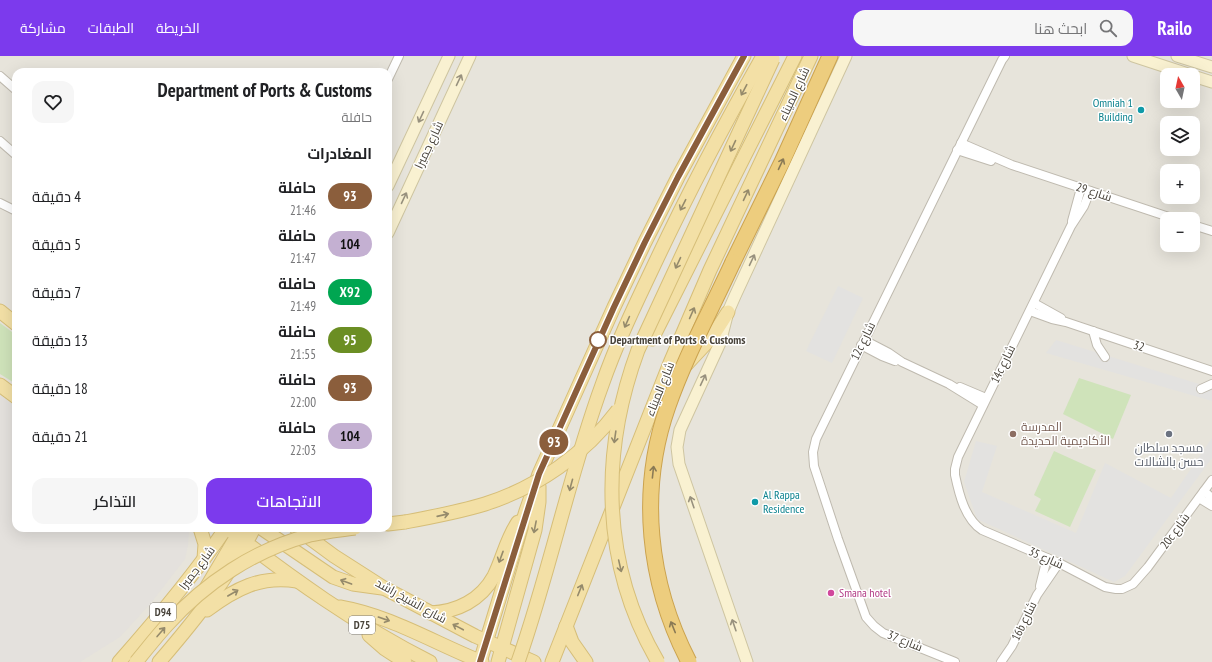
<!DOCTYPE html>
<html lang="ar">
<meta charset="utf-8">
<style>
:root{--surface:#fff;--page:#f6f6f6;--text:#202124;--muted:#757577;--accent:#7c3aed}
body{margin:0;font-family:"PT Sans Narrow",Cairo,sans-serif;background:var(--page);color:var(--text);direction:rtl;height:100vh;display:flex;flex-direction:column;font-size:15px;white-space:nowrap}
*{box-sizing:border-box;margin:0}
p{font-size:13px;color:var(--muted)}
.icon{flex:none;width:22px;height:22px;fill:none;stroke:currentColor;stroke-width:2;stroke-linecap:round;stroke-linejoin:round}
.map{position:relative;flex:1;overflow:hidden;direction:ltr}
.panel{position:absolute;left:12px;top:12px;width:380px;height:464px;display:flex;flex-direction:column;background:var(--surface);border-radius:12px;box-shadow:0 4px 16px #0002;direction:rtl}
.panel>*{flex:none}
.badge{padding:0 8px;border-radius:13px;font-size:14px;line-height:26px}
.needle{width:26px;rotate:351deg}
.buttons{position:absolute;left:1160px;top:12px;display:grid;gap:8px}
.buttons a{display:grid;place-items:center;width:40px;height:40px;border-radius:8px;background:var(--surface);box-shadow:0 4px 16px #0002;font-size:20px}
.map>.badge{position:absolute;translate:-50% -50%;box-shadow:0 0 0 2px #fff}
h2{padding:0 20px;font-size:15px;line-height:36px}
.round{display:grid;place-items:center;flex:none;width:42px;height:42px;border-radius:12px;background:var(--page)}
.summary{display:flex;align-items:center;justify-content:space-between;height:68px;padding:0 20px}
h1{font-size:19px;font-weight:600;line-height:30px}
.action{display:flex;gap:8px;margin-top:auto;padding:8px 20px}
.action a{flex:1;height:46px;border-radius:12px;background:var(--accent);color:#fff;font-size:16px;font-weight:600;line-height:46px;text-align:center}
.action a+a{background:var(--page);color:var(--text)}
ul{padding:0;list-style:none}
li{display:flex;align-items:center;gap:12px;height:48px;padding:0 20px}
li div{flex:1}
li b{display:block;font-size:15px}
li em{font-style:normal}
li .badge{min-width:44px;font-weight:700;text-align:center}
header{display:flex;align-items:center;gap:24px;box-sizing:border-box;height:56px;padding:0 20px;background:var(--accent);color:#fff}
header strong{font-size:19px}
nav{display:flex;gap:22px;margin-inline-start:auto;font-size:14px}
.search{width:280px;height:36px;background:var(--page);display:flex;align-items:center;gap:10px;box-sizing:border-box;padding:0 14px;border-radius:12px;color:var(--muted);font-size:15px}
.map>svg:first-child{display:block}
</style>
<header>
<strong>Railo</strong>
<div class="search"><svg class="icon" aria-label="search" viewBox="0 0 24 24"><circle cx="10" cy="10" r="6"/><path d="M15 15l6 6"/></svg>ابحث هنا</div>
<nav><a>الخريطة</a><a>الطبقات</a><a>مشاركة</a></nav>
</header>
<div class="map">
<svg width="1212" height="606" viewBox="0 0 1212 606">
<rect width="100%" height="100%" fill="#f4f2ec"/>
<!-- residential -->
<path fill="#e7e4db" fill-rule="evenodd" d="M 0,0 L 1212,0 L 1212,606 L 0,606 ZM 16,16 L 388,16 L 388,472 L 16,472 ZM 1167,19 L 1193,19 L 1193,45 L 1167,45 ZM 1167,67 L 1193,67 L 1193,93 L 1167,93 ZM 1167,115 L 1193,115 L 1193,141 L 1167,141 ZM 1167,163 L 1193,163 L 1193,189 L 1167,189 Z"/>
<!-- industrial -->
<path fill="#e4e1dd" d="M 0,339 L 16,351 L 16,472 L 186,472 L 189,476 L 188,489 L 185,503 L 151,547 L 120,581 L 80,606 L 0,606 Z"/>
<!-- green -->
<g fill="#cfe3ba">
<path d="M 0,267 L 16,279 L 16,328 L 0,318 Z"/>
<path d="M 1079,322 L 1131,339 L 1113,383 L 1063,358 Z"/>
<path d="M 1054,395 L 1096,414 L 1070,471 L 1035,455 L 1041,443 L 1034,439 Z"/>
</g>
<!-- parking -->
<g fill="#e3e2e0">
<path d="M 838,230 L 863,242 L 832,307 L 806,295 Z"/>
<path d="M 1056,284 L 1212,332 L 1212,345 L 1046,297 Z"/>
<path d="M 1212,382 L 1212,402 L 1125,520 L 1114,526 L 977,463 L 964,426 L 976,385 L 997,390 L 982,436 L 1076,477 L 1105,407 L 1171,442 Z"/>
</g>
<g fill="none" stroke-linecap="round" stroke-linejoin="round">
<defs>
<g id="street">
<path d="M 0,20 L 16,34"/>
<path d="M 388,23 L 399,0"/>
<path d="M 0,85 L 16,99"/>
<path d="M 961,87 L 1012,109 L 1175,163"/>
<path d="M 957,94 L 991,105"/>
<path d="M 1090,135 L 1084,150 L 1071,170 L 958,401 L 955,413 L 955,419 C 959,438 965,463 982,474 L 1059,507 L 1105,531 L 1116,533 L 1122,533 L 1133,528 L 1148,511 L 1212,424"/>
<path d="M 0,147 L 16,155"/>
<path d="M 1072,165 L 1081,132"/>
<path d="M 1193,169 L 1212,175"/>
<path d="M 1034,247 L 1061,262"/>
<path d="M 1030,255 L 1052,263 L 1066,266 L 1212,315"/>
<path d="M 1093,275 L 1097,289 L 1105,301"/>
<path d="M 864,284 L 889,297 L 902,306 L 949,328 L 983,349"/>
<path d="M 861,289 L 882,300 L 895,305"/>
<path d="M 960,331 L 986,342"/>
<path d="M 1201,333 L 1212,328"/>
<path d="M 1204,435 L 1212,442"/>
<path d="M 1199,442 L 1212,450"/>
<path d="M 1040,530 L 1047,502"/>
<path d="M 955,606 L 883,577 L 874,570 L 866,561 L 838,483 L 814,410 L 813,396 L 816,383 L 1002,4 L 1005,0"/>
<path d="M 1001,606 L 1012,590 L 1037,539 L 1059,507"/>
</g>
<g id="secondary">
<path d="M 1133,0 L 1191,19"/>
<path d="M 1177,0 L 1212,11"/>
<path d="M 1193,20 L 1212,26"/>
<path d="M 388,130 L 449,0"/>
<path d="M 388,177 L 470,0"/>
<path d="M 747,606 L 679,408 L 677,391 L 680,374 L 720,287 L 728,256 L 735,240 L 846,0"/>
</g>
<g id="primary">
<path d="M 0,255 L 16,268"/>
<path d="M 652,283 L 795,0"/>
<path d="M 685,310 L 712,281 L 728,256"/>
<path d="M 0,329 L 16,341"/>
<path d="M 388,468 L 405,466"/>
<path d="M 200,472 L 205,488 L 204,503"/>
<path d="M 227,472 C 291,522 357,569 430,606"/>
<path d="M 261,472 L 333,521 L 353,528 L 382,532"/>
<path d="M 296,472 L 334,500 L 384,532 L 475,580 L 534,606"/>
<path d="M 206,532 L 241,473"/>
<path d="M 340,551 C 391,560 434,587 482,606"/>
<path d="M 207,554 C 235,533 261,519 297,525"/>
<path d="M 430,557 C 457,556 481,544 494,520 C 503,502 506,484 518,466"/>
<path d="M 566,570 L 572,586 L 586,606"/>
<path d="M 369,579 L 385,593 L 405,606"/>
<path d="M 119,606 C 157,563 194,519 226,472"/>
<path d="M 159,606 C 196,563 228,523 254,472"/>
<path d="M 480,606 L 526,455 L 539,418 L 614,251 L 645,186 L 678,121 L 744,0"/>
<path d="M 498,606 L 535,474 L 539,446 L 539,430"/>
<path d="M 552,606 L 670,307 L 710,214 L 811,0"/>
</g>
<path id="highway" d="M 733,206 L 782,106 L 830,0"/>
</defs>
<!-- street casing -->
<use href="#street" stroke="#bfbaaf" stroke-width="10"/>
<!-- secondary casing -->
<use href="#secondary" stroke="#cec5a1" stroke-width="13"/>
<!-- primary casing -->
<use href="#primary" stroke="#d6be78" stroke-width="15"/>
<!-- highway casing -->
<use href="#highway" stroke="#cba34f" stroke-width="17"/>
<!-- street -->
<use href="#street" stroke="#fff" stroke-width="8"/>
<!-- secondary -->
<use href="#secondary" stroke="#f9f1d1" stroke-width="11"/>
<!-- primary -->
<use href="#primary" stroke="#f3e0a6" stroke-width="13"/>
<!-- highway -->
<use href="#highway" stroke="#edcd7e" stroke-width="15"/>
<defs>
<g id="primary-bridge">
<path d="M 405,466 C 432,461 459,456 485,448 C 538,431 585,398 618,354"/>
<path d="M 136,606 C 146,594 156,581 167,569 C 205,527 254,494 310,479 C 324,476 340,474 355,472"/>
<path d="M 518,606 C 550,515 569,419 602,329 C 617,286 637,245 656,205 C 689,135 725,67 763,0"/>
<path d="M 658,606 C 601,509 600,397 638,294 L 773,3"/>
</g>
<path id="highway-bridge" d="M 689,606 C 648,527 638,435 668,350 C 685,301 711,254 733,206"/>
</defs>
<!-- primary-bridge casing -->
<use href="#primary-bridge" stroke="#d6be78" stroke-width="15" stroke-linecap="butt"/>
<!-- highway-bridge casing -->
<use href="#highway-bridge" stroke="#cba34f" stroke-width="17" stroke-linecap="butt"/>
<!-- primary-bridge -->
<use href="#primary-bridge" stroke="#f3e0a6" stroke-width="13"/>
<!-- highway-bridge -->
<use href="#highway-bridge" stroke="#edcd7e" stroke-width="15"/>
</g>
<!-- one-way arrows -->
<defs><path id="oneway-shaft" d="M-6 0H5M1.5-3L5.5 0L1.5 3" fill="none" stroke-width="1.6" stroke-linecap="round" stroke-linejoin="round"/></defs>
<g stroke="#98917e">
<use href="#oneway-shaft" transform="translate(459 24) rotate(-65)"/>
<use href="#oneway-shaft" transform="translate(421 61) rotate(115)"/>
<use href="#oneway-shaft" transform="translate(404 142) rotate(-65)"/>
<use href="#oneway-shaft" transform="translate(752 204) rotate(-65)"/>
<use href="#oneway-shaft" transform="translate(703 324) rotate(-65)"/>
<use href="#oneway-shaft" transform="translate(692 446) rotate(-109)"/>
<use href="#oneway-shaft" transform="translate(734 569) rotate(-109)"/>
</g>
<g stroke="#958a6b">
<use href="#oneway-shaft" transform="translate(744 34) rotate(118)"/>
<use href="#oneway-shaft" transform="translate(733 90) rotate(115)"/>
<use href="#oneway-shaft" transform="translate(746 139) rotate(-65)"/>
<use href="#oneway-shaft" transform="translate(683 149) rotate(117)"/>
<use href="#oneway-shaft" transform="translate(678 207) rotate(115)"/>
<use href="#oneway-shaft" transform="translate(692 257) rotate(-66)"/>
<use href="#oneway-shaft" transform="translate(627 266) rotate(114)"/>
<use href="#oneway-shaft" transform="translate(615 381) rotate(98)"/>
<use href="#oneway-shaft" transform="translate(571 429) rotate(105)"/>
<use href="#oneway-shaft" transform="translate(443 459) rotate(-13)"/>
<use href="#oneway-shaft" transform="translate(535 471) rotate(101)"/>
<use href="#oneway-shaft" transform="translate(501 501) rotate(110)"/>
<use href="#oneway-shaft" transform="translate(620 510) rotate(77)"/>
<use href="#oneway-shaft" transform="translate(346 526) rotate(-160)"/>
<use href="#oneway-shaft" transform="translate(580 534) rotate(-68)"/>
<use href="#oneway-shaft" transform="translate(233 537) rotate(-30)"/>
<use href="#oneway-shaft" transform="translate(384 563) rotate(19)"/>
<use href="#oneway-shaft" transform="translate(458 571) rotate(-152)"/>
<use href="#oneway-shaft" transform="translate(161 576) rotate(-49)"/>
</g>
<g stroke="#8a7a55">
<use href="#oneway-shaft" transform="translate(781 108) rotate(-65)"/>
<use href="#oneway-shaft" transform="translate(653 416) rotate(-84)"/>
<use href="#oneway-shaft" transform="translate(673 571) rotate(-112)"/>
</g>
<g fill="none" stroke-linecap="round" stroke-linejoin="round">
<defs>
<path id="line" d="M 480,606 L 539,418 L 614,251 L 645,186 L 678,121 L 744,0"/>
</defs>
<!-- line casing -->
<use href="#line" stroke="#fff" stroke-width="9"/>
<!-- line -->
<use href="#line" stroke="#8b5e3c" stroke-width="6"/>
</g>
<!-- markers -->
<g fill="#0f9aa8" stroke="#fff" stroke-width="1.5">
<circle cx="1141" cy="54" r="4"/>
<circle cx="755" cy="446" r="4"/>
</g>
<circle fill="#fff" stroke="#8b5e3c" stroke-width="2" cx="598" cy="284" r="8"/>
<circle fill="#8d6e63" stroke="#fff" stroke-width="1.5" cx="1013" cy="378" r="4"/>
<circle fill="#6b7280" stroke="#fff" stroke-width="1.5" cx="1169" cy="378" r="4"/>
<circle fill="#d1479c" stroke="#fff" stroke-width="1.5" cx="831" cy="537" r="4"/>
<g text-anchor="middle" stroke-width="3" stroke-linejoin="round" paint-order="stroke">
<!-- shield labels -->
<g fill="#fff" stroke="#7f7b75" stroke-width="1">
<rect x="150" y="547" width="26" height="18" rx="3"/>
<rect x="349" y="560" width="26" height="18" rx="3"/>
</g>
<g font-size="11" font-weight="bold" fill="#48433a">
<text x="163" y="560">D94</text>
<text x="362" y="573">D75</text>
</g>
<!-- street labels -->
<g font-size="12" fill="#48433a" stroke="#fff">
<text transform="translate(794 38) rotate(-65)" y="4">شارع الميناء</text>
<text transform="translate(429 89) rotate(-65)" y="4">شارع جميرا</text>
<text transform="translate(1094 136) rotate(18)" y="4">شارع 29</text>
<text transform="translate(863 285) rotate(-64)" y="4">12c شارع</text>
<text transform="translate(1139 290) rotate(18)" y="4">32</text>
<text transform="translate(1003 308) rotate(-64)" y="4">14c شارع</text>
<text transform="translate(660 333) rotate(-68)" y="4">شارع الميناء</text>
<text transform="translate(1175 475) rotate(-54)" y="4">20c شارع</text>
<text transform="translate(1046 502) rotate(24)" y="4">شارع 35</text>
<text transform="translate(197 512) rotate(-53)" y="4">شارع جميرا</text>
<text transform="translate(411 545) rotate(29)" y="4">شارع الشيخ راشد</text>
<text transform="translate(1024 565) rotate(-64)" y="4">16b شارع</text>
<text transform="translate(905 585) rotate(22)" y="4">شارع 37</text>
</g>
<!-- culture labels -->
<g font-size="12" fill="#0d838f" stroke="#fff" text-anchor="end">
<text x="1133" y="51">Omniah 1<tspan x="1133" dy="14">Building</tspan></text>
<text x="763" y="443" text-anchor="start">Al Rappa<tspan x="763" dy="14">Residence</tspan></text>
</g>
<!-- stop labels -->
<g font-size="12" font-weight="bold" fill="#48433a" stroke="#fff" text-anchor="start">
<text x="610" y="288">Department of Ports &amp; Customs</text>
</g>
<!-- education labels -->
<g font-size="12" fill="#785e54" stroke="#fff" text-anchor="start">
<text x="1021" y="375">المدرسة<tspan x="1021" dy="14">الأكاديمية الحديدة</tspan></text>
</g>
<!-- worship labels -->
<g font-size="12" fill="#5b616d" stroke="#fff">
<text x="1169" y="396">مسجد سلطان<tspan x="1169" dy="14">حسن بالشالات</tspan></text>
</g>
<!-- hotel labels -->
<g font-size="12" fill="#b23c85" stroke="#fff" text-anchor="start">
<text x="839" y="541">Smana hotel</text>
</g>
</g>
</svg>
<div class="buttons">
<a><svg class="needle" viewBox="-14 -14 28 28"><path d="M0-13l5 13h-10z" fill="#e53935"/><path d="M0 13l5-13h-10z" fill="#757577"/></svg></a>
<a><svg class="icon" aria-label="layers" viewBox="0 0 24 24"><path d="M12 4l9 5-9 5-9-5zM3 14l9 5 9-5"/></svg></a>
<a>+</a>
<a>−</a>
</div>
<b class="badge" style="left:554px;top:386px;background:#8b5e3c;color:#fff">93</b>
<section class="panel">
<div class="summary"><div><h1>Department of Ports &amp; Customs</h1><p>حافلة</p></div><a class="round"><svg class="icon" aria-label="heart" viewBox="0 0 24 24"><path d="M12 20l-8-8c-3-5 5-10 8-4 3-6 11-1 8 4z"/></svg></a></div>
<h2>المغادرات</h2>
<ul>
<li><span class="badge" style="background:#8b5e3c;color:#fff">93</span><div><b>حافلة</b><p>21:46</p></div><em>4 دقيقة</em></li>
<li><span class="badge" style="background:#c4b0d2;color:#111">104</span><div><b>حافلة</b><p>21:47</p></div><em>5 دقيقة</em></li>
<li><span class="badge" style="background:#00a651;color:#fff">X92</span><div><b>حافلة</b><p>21:49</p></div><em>7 دقيقة</em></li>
<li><span class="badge" style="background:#6b8e23;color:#fff">95</span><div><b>حافلة</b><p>21:55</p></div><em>13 دقيقة</em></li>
<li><span class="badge" style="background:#8b5e3c;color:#fff">93</span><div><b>حافلة</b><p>22:00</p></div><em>18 دقيقة</em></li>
<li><span class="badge" style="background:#c4b0d2;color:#111">104</span><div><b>حافلة</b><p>22:03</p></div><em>21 دقيقة</em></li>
</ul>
<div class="action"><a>الاتجاهات</a><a>التذاكر</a></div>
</section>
</div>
